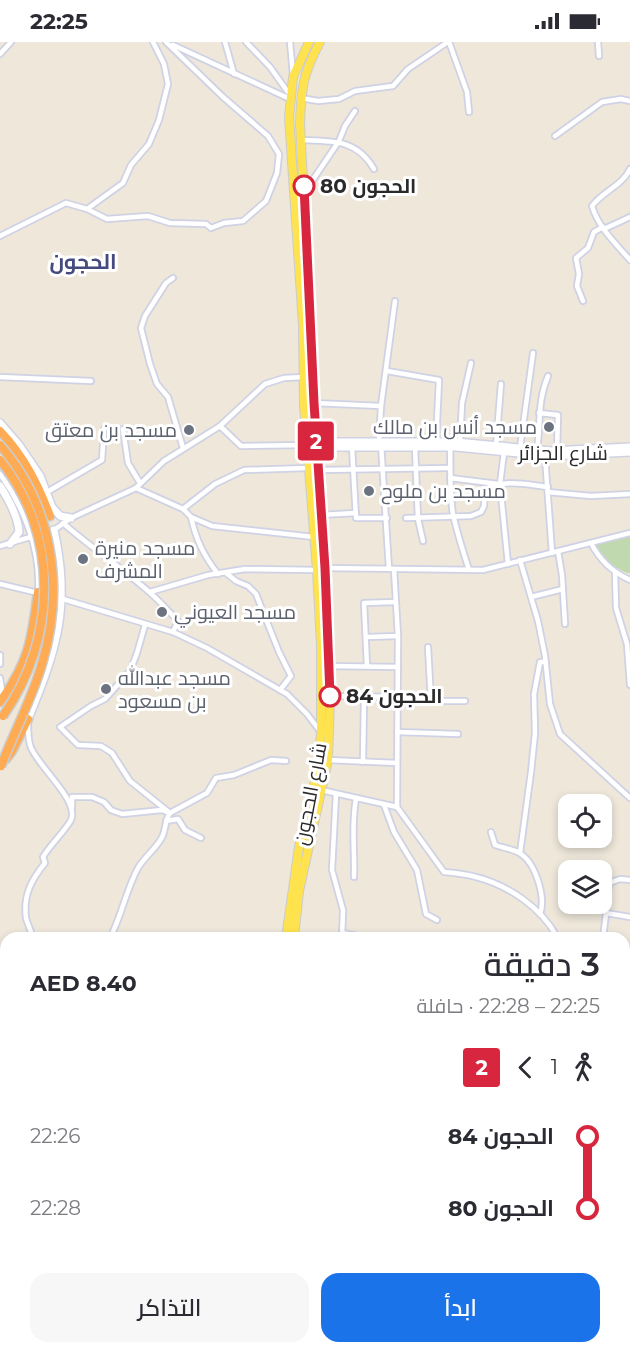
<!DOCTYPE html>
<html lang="ar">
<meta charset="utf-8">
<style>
:root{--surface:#fff;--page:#f7f7f7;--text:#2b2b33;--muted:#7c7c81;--accent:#1a73e8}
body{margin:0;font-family:Montserrat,Cairo,sans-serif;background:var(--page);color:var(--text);direction:rtl;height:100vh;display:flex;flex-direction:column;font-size:22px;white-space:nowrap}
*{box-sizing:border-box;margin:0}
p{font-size:20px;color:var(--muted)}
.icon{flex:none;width:33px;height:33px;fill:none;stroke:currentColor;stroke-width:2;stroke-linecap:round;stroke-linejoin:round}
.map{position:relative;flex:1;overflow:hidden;direction:ltr}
.panel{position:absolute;left:0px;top:890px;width:630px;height:422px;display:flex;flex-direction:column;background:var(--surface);border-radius:18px 18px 0 0;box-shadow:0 3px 9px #0003;direction:rtl}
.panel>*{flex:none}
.badge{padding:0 12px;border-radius:4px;font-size:21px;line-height:39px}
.tools{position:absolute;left:558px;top:752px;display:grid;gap:12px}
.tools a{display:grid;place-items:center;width:54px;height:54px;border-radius:12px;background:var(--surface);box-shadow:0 3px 9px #0003;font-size:30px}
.map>.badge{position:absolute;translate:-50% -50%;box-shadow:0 0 0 3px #fff}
.legs{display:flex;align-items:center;gap:9px;height:66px;padding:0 30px;font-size:20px}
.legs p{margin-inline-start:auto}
.summary{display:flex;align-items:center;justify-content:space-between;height:102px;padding:0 30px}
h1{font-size:33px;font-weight:600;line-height:45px}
.button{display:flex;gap:12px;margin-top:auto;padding:12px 30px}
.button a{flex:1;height:69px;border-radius:18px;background:var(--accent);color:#fff;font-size:24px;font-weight:600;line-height:69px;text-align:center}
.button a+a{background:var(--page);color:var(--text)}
ul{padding:0 30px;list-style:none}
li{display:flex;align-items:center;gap:21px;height:72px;font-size:22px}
li i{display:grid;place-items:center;width:9px;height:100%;margin:0 8px;background:currentColor}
li i::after{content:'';width:15px;height:15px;margin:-8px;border:4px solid;border-radius:50%;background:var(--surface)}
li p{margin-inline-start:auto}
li:first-child i{background:linear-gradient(#0000 50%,currentColor 0)}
li:last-child i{background:linear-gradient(currentColor 50%,#0000 0)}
.status{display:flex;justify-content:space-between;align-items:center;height:42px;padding:0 30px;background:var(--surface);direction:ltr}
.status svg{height:16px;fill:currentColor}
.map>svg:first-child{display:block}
</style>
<div class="status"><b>22:25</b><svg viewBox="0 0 49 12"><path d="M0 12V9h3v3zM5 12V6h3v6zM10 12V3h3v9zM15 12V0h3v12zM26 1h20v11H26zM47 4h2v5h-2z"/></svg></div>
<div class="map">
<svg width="630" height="1310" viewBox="0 0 630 1310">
<rect width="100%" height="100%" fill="#eee7da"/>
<!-- cemetery -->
<g fill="#c1d9af">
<path d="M 630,493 L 630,531 L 627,531 C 612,524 603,518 595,503 Z"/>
<path d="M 0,1175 L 6,1175 L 6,1203 L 0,1201 Z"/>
<path d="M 279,1305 L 391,1305 L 389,1310 L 282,1310 Z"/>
</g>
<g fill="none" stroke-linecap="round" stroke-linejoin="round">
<defs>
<g id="street">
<path d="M 225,0 L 234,32"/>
<path d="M 246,0 L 270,25 L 290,53"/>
<path d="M 290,0 L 293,33"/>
<path d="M 449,0 L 467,50 L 469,70"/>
<path d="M 598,0 L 599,14"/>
<path d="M 173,3 L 290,57"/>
<path d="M 0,12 L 11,0"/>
<path d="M 301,56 L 318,59 L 339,57 L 355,49 L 393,44 L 408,27 L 448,0"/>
<path d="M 555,94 L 602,60 L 621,57 L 630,59"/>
<path d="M 301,98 C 332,99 357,97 374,127"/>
<path d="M 630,127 C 622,144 603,149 592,164 C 598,185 616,202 630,218"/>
<path d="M 304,151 L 339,99 L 345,84 L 355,69"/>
<path d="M 87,167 L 123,141 L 131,123 L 149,102 L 159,78 L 168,42 L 164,22 L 153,0"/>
<path d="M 604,187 L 630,175"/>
<path d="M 0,194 L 66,161 L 87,167 L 107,177 L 148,174 L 170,181 L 206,182 L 211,186 L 224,181 L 243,179 L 266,159 L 277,131 L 279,112 L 268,94 L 223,55 L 166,0"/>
<path d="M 173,236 L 166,241 L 145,274 L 141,286 L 150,322 L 157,342 L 168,355 L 183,406"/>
<path d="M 583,259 L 577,244 L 579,232 L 576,216 L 588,206 L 594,190 L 603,185"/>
<path d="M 387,329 L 439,338 L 436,400"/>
<path d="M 0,335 L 91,339"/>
<path d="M 314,361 L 381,364"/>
<path d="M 539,371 L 558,373 L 557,409"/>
<path d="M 220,384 L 241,404 L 307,403"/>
<path d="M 123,387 L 128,421 L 140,441"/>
<path d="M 379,400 L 381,364 L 395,259"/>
<path d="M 460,400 L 462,361 L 471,321"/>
<path d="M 381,402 L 389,527"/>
<path d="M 496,404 L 501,342"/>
<path d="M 352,405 L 356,476 L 387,476"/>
<path d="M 415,405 L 418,477 L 423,499"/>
<path d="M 450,405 C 451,427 449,450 453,472 C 457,491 463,509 469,528"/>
<path d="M 520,406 L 533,311"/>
<path d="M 537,408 C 541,382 537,360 548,334"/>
<path d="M 504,410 L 500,442 L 508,522"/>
<path d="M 545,414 L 552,511"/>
<path d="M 318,428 L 449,426"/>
<path d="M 0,432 C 24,465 41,509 38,550"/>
<path d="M 450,436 L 498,442"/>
<path d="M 136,446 L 183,467 L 215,442 L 244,428 L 308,426"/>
<path d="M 47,450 L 102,418 L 104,387"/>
<path d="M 548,450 L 591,454 L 630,452"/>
<path d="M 183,467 L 191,475 L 212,484 L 314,495"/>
<path d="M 320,473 L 356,471"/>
<path d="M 191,475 C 196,498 204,514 218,532"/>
<path d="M 406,476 L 471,474 L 481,470 L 484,464 L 485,451 C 500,435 528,443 548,445"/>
<path d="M 63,481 C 90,505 121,525 148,549 C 159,558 168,569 178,579 L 173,590"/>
<path d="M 591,501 C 600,519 612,530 630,538"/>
<path d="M 0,504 L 54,488 L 71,476 L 136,446 L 164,419 L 220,384 L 265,342 L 284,336 L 304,335"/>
<path d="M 558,509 L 562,533 L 565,582"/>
<path d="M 520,518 L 538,579 L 545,614 L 550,662 L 560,692 L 630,756"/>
<path d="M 325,526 L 483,528 L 630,491"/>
<path d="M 394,527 L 398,594 L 397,765 L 444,830 C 455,831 466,832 476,835 C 508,843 542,866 557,895"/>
<path d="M 615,530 L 616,566 L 627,602 L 630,643"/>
<path d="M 226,531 L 236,539 L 248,544 L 256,552 L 279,610 L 291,634 L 280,648"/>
<path d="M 0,542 L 63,557 L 173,590 L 207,606 L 287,652 L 307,672 L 320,689"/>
<path d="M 150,550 L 208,533 L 245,527 L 317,528"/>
<path d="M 531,555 L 563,547"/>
<path d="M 145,583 L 137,611 L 130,629 L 105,657 L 91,664 L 60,685 L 78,703 L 101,704 L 112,711 L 130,739 L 170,771"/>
<path d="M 366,595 L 398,594"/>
<path d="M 428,605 L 431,659"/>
<path d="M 0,613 L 0,622"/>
<path d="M 329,624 L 398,625"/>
<path d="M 367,624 L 364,561 L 396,560"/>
<path d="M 0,636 L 3,654"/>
<path d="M 330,654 L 398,655 L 431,659 L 465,659"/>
<path d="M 28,680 C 28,687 28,696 30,703 C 35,722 80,758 71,778 C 65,789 50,803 43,815 L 45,821 C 31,838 23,854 26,876 C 28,883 31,889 33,896"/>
<path d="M 397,690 L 458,692"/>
<path d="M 328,718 L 397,721"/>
<path d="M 363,720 L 364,656"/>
<path d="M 321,748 L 397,765"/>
<path d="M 336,752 L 332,828 L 343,868 L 342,896"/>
<path d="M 384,763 L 394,790 L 417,828 L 426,872 L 437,878"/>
<path d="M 72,765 L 72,755 L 92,755 L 104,760 L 111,768 L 122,772 L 162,768 L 167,770"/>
<path d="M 166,779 L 178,777 L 185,788 L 201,796"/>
<path d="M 491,790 L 495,803 C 503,806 514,807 521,812 C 536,822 546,856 540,872"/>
<path d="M 520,811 L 531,730 L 535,691 L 534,652 L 540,620 L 546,620"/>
<path d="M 354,835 C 355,808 351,783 356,757"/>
<path d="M 630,838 L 620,837 L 609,841 L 606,871 L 630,875"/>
<path d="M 342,891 L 369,896"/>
<path d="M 110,896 C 122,873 126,848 138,826 C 144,815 160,803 163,793 C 166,785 165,778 170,771 L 207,751 L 216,736 L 234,733 L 271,718 L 286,719"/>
<path d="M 603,896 L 606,871"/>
<path d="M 624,925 L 630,921"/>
<path d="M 0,987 L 6,987"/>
<path d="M 0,1172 L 6,1172"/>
<path d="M 0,1271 L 6,1270"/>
<path d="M 192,1305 L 196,1310"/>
<path d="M 612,1310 L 612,1305"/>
</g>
<g id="secondary">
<path d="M 0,381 L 19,403 L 40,434 L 52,465 L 60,474 L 71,476"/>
<path d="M 316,396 L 325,400 L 456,400 L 551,409 L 630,405"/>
<path d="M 317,407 L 325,405 L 456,405 L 551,414 L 630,410"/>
<path d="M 0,444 C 9,458 18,474 19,490 L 10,502"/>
<path d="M 28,677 C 57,607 71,564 54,488"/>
<path d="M 624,1114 L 630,1112"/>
</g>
<g id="primary">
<path d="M 286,896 L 299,805 L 318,726 L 321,691 L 321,602 L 317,528 L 304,363 L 303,283 L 289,75 L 293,35 L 309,0"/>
<path d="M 294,896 L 299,849 L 328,718 L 330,654 L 300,82 C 301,46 303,32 320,0"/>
<path d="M 0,1301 L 6,1301"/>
<path d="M 105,1305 L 156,1310"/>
<path d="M 233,1305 L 235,1307 L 241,1305"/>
<path d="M 266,1305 L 268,1310"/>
<path d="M 211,1310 L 218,1305"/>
</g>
<g id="highway">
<path d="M 0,389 C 24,414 38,442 50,474"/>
<path d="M 0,660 C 29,620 32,598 38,550"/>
<path d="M 6,717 L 12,709 L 28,677"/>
</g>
</defs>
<!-- street casing -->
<use href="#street" stroke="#cfd2e5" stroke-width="8"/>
<!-- secondary casing -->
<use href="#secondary" stroke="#cfd2e5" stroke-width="10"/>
<!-- primary casing -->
<use href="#primary" stroke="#ccc" stroke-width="10"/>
<!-- highway casing -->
<use href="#highway" stroke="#ccc" stroke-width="11"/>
<!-- street -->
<use href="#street" stroke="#fff" stroke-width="4.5"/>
<!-- secondary -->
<use href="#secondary" stroke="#fff" stroke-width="7"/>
<!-- primary -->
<use href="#primary" stroke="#ffe34e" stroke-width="8"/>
<!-- highway -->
<use href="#highway" stroke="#ffab54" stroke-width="8"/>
<defs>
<g id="highway-bridge">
<path d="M 0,403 C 53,464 65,546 42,622 C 32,657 14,690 1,724"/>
<path d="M 0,418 C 60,493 57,597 3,674"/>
</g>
</defs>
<!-- highway-bridge casing -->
<use href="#highway-bridge" stroke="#ccc" stroke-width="11" stroke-linecap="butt"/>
<!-- highway-bridge -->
<use href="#highway-bridge" stroke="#ffab54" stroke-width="8"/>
</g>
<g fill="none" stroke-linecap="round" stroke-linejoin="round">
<defs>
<path id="line-1" d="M 304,144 L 314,361 L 325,526 L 330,654"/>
</defs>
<!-- line-1 casing -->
<use href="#line-1" stroke="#fff" stroke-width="14"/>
<!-- line-1 -->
<use href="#line-1" stroke="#d7263d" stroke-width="9"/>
</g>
<!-- markers -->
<g fill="#fff" stroke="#d7263d" stroke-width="3">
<circle cx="304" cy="144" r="10"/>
<circle cx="330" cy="654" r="10"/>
</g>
<g fill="#6b7280" stroke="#fff" stroke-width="2">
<circle cx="549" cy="385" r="6"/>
<circle cx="189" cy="388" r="6"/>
<circle cx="369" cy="449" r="6"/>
<circle cx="83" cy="517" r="6"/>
<circle cx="162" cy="570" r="6"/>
<circle cx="106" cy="647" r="6"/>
</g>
<g text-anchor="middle" stroke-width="6" stroke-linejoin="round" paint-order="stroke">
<!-- stop labels -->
<g font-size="20" font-weight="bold" fill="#2a2a2a" stroke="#fff" text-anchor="start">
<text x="320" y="151">الحجون 80</text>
<text x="346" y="661">الحجون 84</text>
</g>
<!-- worship labels -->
<g font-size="20" fill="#5b616d" stroke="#fff" text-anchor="start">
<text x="537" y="392" text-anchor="end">مسجد أنس بن مالك</text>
<text x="177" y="395" text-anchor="end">مسجد بن معتق</text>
<text x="381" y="456">مسجد بن ملوح</text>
<text x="95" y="513">مسجد منيرة<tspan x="95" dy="23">المشرف</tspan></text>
<text x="174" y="577">مسجد العيوني</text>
<text x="118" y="643">مسجد عبدالله<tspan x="118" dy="23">بن مسعود</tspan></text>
</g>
<!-- street labels -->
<g font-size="20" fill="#2a2a2a" stroke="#fff">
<text x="563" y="418">شارع الجزائر</text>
<text transform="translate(310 752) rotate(-79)" y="7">شارع الحجون</text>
</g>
<!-- neighbourhood labels -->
<g font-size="21" font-weight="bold" fill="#454b7f" stroke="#fff">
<text x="83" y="227">الحجون</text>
</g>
</g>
</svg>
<div class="tools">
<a><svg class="icon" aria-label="locate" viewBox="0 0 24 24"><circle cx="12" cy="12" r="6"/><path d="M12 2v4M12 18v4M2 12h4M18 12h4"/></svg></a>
<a><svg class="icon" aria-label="layers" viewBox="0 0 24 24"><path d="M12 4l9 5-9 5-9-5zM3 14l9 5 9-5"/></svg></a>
</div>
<b class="badge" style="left:316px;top:399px;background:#d7263d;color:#fff">2</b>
<section class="panel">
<div class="summary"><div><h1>3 دقيقة</h1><p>22:25 – 22:28 · حافلة</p></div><b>AED 8.40</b></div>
<div class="legs"><svg class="icon" aria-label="walk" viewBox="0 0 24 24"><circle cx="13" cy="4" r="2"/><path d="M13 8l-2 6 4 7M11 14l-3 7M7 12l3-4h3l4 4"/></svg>1<svg class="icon" aria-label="back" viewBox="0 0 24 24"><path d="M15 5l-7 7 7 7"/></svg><b class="badge" style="background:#d7263d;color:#fff">2</b></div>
<ul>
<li><i style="color:#d7263d"></i><b>الحجون 84</b><p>22:26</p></li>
<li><i style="color:#d7263d"></i><b>الحجون 80</b><p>22:28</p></li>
</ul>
<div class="button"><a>ابدأ</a><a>التذاكر</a></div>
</section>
</div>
